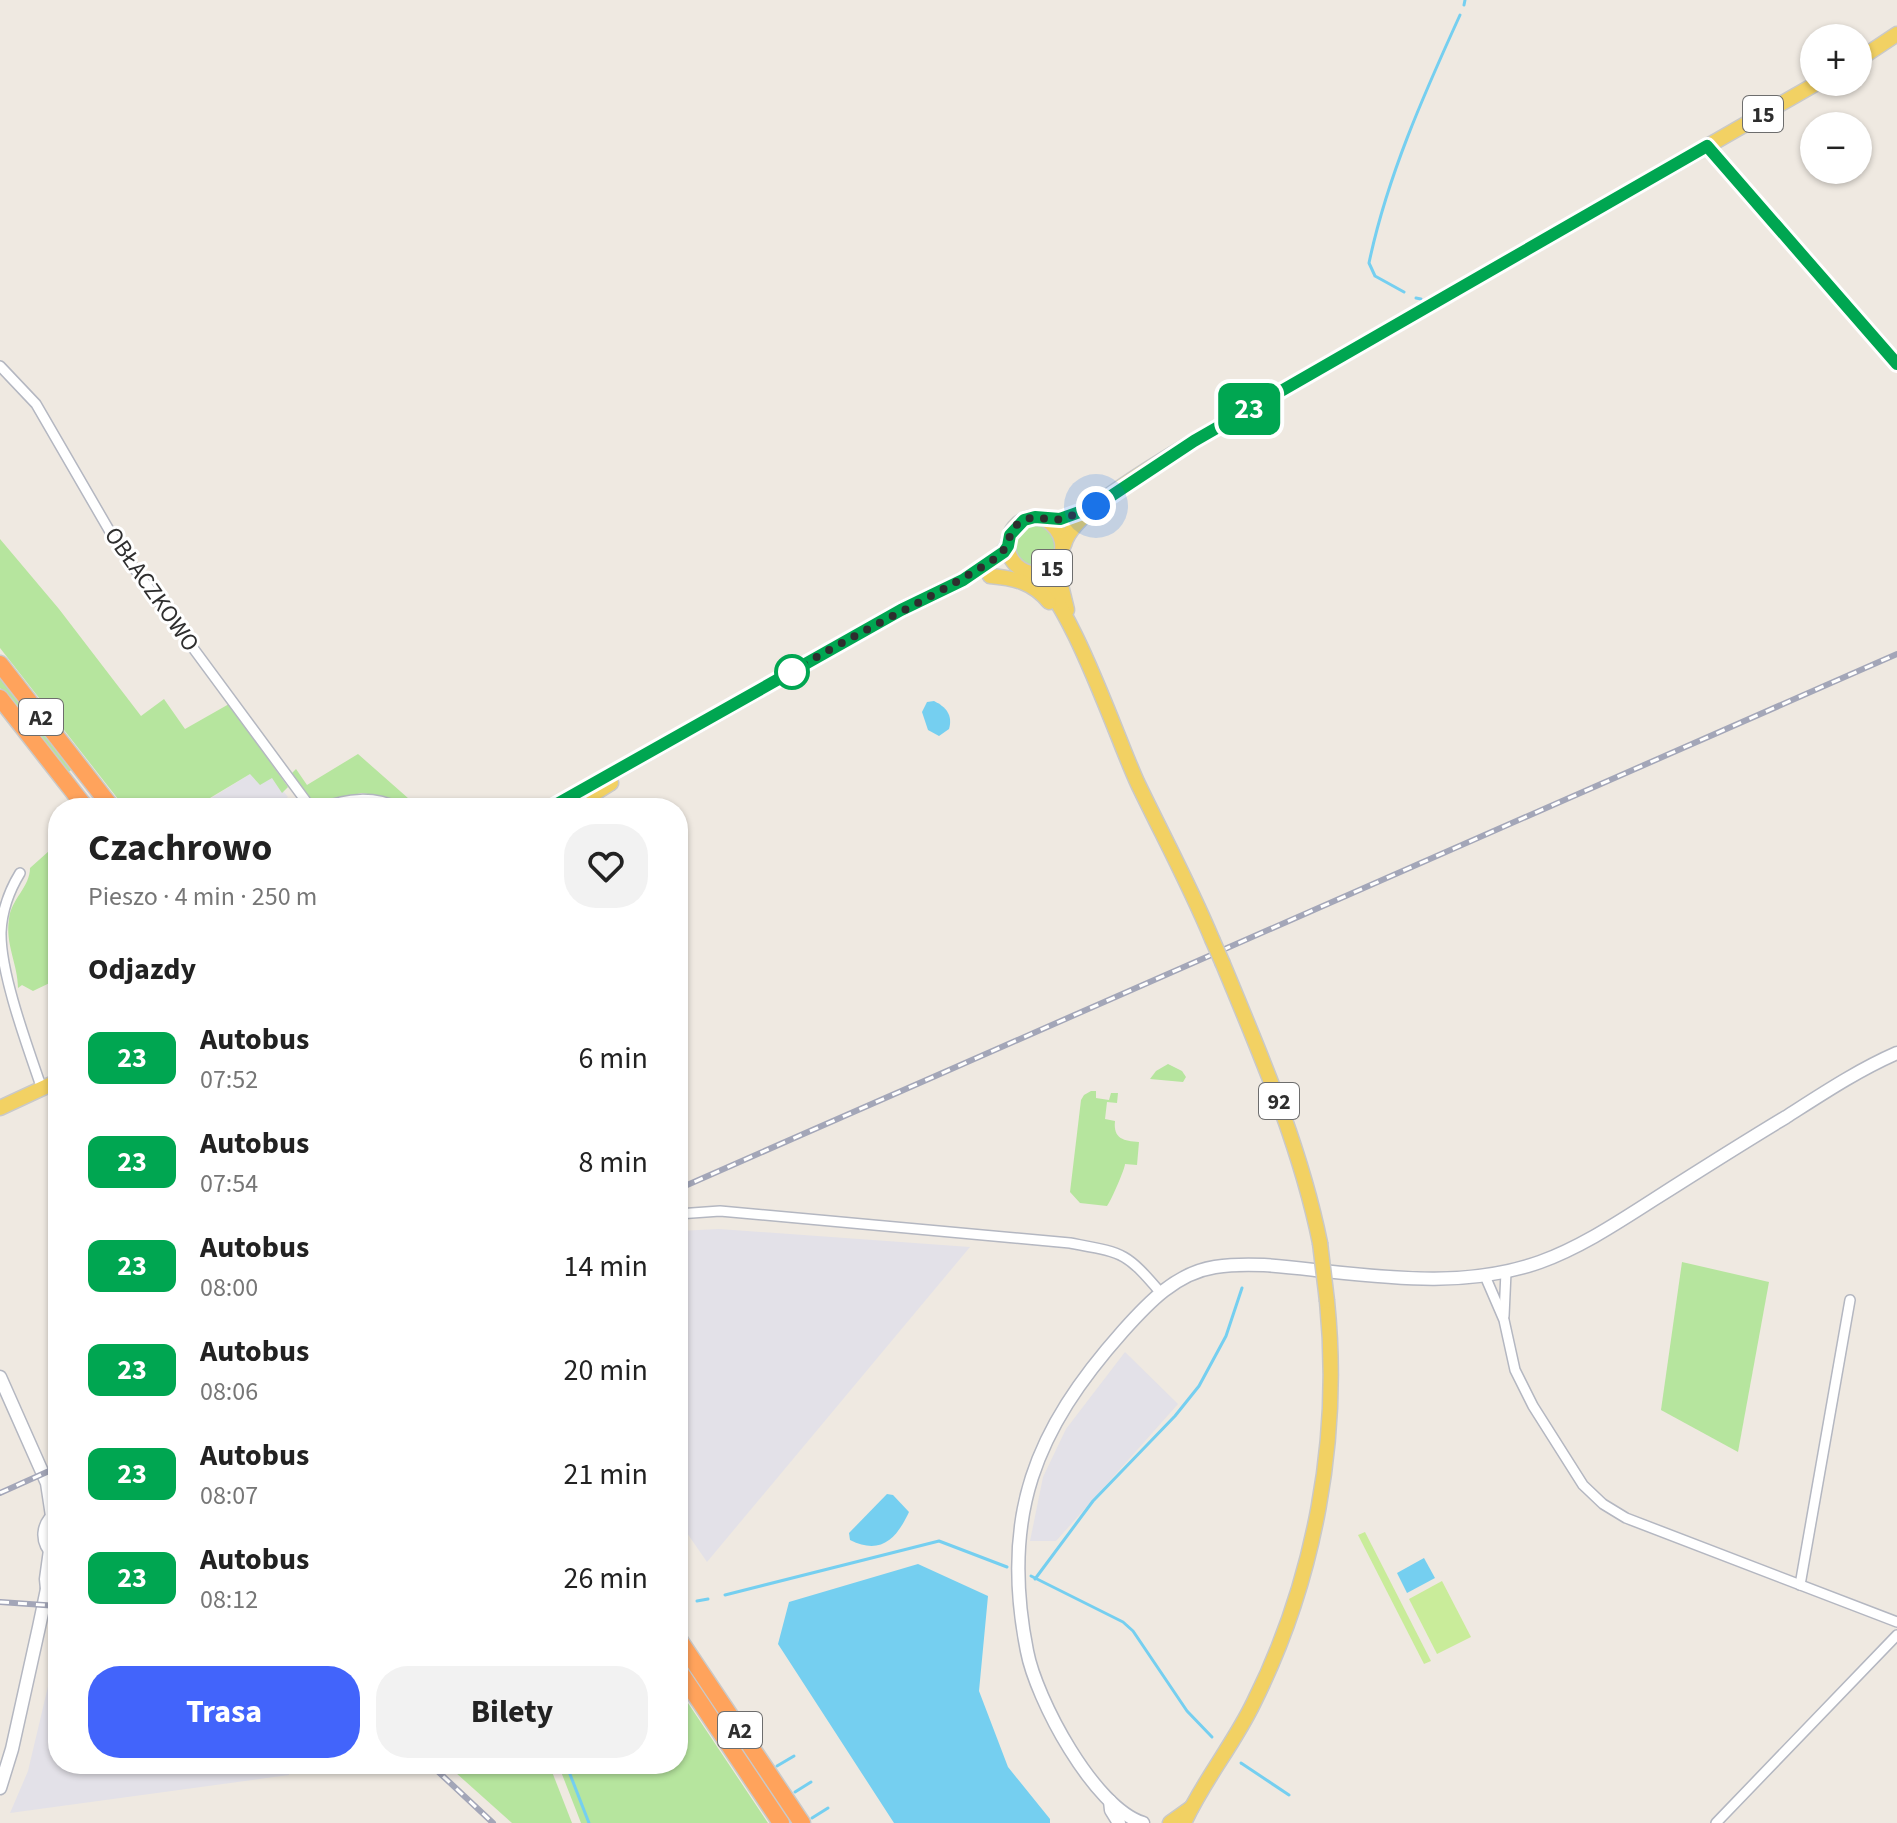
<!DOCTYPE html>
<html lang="pl">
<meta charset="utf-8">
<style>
:root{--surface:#fff;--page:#f2f2f2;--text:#222;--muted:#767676;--accent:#4264fb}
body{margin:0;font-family:"Source Sans 3",sans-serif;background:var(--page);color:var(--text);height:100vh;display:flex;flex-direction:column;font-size:30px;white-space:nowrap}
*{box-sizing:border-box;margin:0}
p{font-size:26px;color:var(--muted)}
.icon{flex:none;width:44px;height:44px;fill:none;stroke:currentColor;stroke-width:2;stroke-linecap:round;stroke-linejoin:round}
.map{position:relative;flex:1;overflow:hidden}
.panel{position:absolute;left:48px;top:798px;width:640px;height:976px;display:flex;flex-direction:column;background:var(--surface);border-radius:32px;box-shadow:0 2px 6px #0004}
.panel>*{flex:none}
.badge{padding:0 16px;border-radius:12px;font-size:28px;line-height:52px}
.buttons{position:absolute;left:1800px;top:24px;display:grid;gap:16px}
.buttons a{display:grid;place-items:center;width:72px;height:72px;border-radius:50%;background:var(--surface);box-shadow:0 2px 6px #0004;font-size:40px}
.you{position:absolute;width:40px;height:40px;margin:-20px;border:6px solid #fff;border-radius:50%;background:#1a73e8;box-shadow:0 0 0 12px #1a73e833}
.map>.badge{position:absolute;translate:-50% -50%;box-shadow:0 0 0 4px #fff}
h2{padding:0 40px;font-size:30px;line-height:72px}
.round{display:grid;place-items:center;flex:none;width:84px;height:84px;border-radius:32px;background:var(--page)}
.headline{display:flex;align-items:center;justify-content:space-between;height:136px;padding:0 40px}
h1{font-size:38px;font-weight:700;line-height:60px}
.button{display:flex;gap:16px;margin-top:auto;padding:16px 40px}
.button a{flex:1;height:92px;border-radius:32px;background:var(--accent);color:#fff;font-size:32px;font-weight:700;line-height:92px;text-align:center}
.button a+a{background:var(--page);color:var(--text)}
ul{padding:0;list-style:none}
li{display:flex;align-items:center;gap:24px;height:104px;padding:0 40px}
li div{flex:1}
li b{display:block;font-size:30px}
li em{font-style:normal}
li .badge{min-width:88px;font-weight:700;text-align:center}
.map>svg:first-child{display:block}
</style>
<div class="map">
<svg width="1897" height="1823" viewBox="0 0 1897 1823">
<rect width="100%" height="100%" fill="#efe9e1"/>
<!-- industrial -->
<g fill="#e3e1e8">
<path d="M 250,774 L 272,777 L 288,797 L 272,808 L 210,808 L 205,802 Z"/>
<path d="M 719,1229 L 970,1247 L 707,1562 L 678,1520 L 678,1231 Z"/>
<path d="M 1125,1352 L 1178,1404 L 1056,1541 L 1030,1541 L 1043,1477 L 1066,1429 Z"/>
<path d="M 58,1644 L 58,1764 L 288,1764 L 289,1775 L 10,1813 L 28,1771 Z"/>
</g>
<!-- green -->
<g fill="#b6e59e">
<circle cx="1035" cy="545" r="21"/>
<path d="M 0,539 L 59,609 L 141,716 L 164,699 L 185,729 L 229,704 L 288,787 L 282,793 L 272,778 L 260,785 L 250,774 L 205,801 L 210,808 L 125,808 L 0,648 Z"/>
<path d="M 0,674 L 74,768 L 67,773 L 0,688 Z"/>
<path d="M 358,754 L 417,806 L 407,808 L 387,797 L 362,793 L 318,802 L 308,798 L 290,775 L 296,769 L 307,785 Z"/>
<path d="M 58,848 L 58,979 L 33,991 L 22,985 L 18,988 C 18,965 5,944 9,919 C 11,899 30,887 30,868 L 49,851 Z"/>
<path d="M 1168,1064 L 1182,1071 L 1186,1077 L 1183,1082 L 1150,1079 L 1156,1071 Z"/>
<path d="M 1091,1091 L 1096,1091 L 1096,1098 L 1109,1100 L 1111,1093 L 1118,1093 L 1117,1103 L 1107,1102 L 1105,1119 L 1115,1121 C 1113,1139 1124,1141 1139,1142 L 1137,1165 L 1125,1164 C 1125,1169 1110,1203 1107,1206 L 1080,1203 L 1070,1192 L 1081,1100 L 1084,1095 Z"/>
<path d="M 1682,1262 L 1769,1282 L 1738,1452 L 1661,1410 Z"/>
<path d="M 678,1688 L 768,1823 L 581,1823 L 558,1764 L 678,1764 Z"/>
<path d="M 446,1764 L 549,1764 L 572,1823 L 512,1823 Z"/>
</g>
<!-- pitch -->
<g fill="#c9ec9a">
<path d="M 1365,1532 L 1431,1661 L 1424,1664 L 1358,1535 Z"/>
<path d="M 1442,1581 L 1471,1637 L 1437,1654 L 1409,1599 Z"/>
</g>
<!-- water -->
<g fill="#75cff0">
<path d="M 934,701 C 946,707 953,715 949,729 L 939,736 L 928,730 L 922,712 L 927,702 Z"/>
<path d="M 887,1494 L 893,1495 L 909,1512 C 896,1540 880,1555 850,1540 L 849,1533 Z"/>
<path d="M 1424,1558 L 1435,1578 L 1407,1593 L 1397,1573 Z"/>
<path d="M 918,1564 L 988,1596 L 979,1691 L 1008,1767 L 1050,1819 L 1050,1823 L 894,1823 L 778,1644 L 789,1602 Z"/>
</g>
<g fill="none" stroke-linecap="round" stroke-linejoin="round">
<!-- stream -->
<g stroke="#75cff0" stroke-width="3">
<path d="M 1464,5 L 1465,0"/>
<path d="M 1404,292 L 1375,276 L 1369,263 C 1387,177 1424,94 1460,15"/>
<path d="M 1416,298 L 1421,299"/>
<path d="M 1031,1576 L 1123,1622 L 1133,1631 L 1187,1711 L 1212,1737"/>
<path d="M 1035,1579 L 1093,1501 L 1175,1416 L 1199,1386 L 1226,1336 L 1242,1288"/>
<path d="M 725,1595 L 939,1541 L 1007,1567"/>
<path d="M 697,1601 L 708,1599"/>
<path d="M 1241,1763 L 1289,1795"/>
<path d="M 566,1764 L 589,1823"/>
<path d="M 777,1766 L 794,1756"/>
<path d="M 795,1792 L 811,1782"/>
<path d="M 812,1818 L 828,1808"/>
</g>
<defs>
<g id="street">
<path d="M 0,366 L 36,404 L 120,549 L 311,808"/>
<path d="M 320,808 C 348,798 373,795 400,808"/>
<path d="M 20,873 C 9,891 2,911 1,932 C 0,973 28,1048 42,1089"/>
<path d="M 678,1214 L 720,1211 L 1070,1243 C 1123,1253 1125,1251 1160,1292"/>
<path d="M 1485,1276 L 1504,1320 L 1515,1370 L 1533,1406 L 1583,1485 L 1603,1504 L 1626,1518 L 1897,1622"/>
<path d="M 1504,1316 L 1506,1272"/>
<path d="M 1800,1585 L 1850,1300"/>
<path d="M 1716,1823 L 1897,1635"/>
</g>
<g id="secondary">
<path d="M 1707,146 L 1897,364"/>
<path d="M 0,1377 L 47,1483 L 52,1516"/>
<path d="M 55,1556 C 40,1542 41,1524 58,1512"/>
<path d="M 47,1589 L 58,1571"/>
<path d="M 0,1788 L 12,1749 L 39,1627 L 47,1589 L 46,1579 L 50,1550"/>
<path d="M 1110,1801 L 1111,1810 L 1119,1823"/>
<path d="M 1143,1823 C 1094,1808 1036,1699 1027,1651 C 1000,1516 1035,1430 1123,1331 C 1148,1303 1176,1273 1215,1267 C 1248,1262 1281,1266 1315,1270 C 1391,1278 1466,1288 1540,1262 C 1581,1247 1617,1223 1653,1200 C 1697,1172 1741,1144 1786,1117 C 1822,1094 1858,1070 1897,1053"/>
</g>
<g id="primary">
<path d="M 1858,60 L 1897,34"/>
<path d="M 1045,519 C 1086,546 1045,592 1016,565 C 1002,551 1007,526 1026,519 C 1036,515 1046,521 1057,520 C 1068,518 1081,511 1092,507"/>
<path d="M 1064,545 C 1072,511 1163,460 1194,441 L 1819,82"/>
<path d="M 1061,557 L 1058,573 L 1067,610"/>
<path d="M 1030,573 C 1067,588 1118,742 1138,784 C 1163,836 1190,886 1212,939"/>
<path d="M 990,576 C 1014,578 1033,582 1049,602"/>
<path d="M 551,808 L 901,610 L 963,580 L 1000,555 L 1008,546"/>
<path d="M 571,808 L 611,783"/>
<path d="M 1223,964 C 1261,1056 1300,1145 1320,1243"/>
<path d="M 0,1108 L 58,1081"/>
<path d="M 1170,1823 L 1191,1808"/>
<path d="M 1184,1823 C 1203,1781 1234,1744 1254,1702 C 1315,1579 1341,1439 1327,1301"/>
</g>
<g id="highway">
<path d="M 0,664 L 112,808"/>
<path d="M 0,698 L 86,808"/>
<path d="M 678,1638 L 802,1823"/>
<path d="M 678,1669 L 781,1823"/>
</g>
</defs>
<!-- street casing -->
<use href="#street" stroke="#b4b7c1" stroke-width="12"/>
<!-- secondary casing -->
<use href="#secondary" stroke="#b4b7c1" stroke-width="15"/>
<!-- primary casing -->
<use href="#primary" stroke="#c9c9c9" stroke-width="17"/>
<!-- highway casing -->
<use href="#highway" stroke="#c9c9c9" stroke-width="19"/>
<!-- street -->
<use href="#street" stroke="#fff" stroke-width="9"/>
<!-- secondary -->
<use href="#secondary" stroke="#fff" stroke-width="12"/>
<!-- primary -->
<use href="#primary" stroke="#f2d163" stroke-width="14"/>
<!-- highway -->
<use href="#highway" stroke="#ffa35c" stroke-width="16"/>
<defs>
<g id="rail">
<path d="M 678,1189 L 1897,654"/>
<path d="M 0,1493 L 58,1467"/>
<path d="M 0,1602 L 58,1606"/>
<path d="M 430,1764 L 493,1823"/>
</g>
</defs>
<!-- rail casing -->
<use href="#rail" stroke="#a3a6b8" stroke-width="6"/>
<!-- rail -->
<use href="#rail" stroke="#fff" stroke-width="3" stroke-dasharray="9" stroke-linecap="butt"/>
<defs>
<g id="primary-bridge">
<path d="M 1212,939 L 1223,964"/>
<path d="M 1320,1243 L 1327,1301"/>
</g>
</defs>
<!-- primary-bridge casing -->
<use href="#primary-bridge" stroke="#c9c9c9" stroke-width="17" stroke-linecap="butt"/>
<!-- primary-bridge -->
<use href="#primary-bridge" stroke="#f2d163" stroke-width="14"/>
</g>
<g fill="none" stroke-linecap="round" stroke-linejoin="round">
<defs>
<path id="line" d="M 550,808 L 901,610 L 963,580 L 1004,552 L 1008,546 L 1010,535 L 1024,520 L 1035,517 L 1060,519 L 1096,506 L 1194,441 L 1707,146 L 1897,364"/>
</defs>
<!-- line casing -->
<use href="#line" stroke="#fff" stroke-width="18"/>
<!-- line -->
<use href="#line" stroke="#00a651" stroke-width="12"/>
<!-- walk -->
<path stroke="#2e2e2e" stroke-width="8" stroke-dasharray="0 14.4" d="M 792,672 C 857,631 931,600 996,558 C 1011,548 1007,527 1024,520 C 1036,514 1049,522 1061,519 C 1073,516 1084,510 1096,506"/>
</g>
<!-- markers -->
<circle fill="#fff" stroke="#00a651" stroke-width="4" cx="792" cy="672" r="16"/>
<g text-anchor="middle" stroke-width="6" stroke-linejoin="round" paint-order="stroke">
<!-- shield labels -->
<g fill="#fff" stroke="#6d6d6d" stroke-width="2">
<rect x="1743" y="96" width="40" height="36" rx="6"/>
<rect x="1032" y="550" width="40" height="36" rx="6"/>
<rect x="19" y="699" width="44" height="36" rx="6"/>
<rect x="1259" y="1083" width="40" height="36" rx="6"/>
<rect x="718" y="1712" width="44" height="36" rx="6"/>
</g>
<g font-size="22" font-weight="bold" fill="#2e2e2e">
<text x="1763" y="122">15</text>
<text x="1052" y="576">15</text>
<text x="41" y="725">A2</text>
<text x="1279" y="1109">92</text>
<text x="740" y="1738">A2</text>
</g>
<!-- street labels -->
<g font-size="24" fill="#2e2e2e" stroke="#fff">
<text transform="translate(152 589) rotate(55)" y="8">OBŁACZKOWO</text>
</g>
</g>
</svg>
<div class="buttons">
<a>+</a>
<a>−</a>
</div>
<div class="you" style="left:1096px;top:506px"></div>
<b class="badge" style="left:1249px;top:409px;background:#00a651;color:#fff">23</b>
<section class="panel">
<div class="headline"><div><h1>Czachrowo</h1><p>Pieszo · 4 min · 250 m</p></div><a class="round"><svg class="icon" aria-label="heart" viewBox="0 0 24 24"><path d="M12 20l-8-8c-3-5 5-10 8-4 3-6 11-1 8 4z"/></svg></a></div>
<h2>Odjazdy</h2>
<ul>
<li><span class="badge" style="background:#00a651;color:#fff">23</span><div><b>Autobus</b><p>07:52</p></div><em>6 min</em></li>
<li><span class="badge" style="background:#00a651;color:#fff">23</span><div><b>Autobus</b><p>07:54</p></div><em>8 min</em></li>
<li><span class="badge" style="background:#00a651;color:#fff">23</span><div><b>Autobus</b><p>08:00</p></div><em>14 min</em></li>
<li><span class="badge" style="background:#00a651;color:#fff">23</span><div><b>Autobus</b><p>08:06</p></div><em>20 min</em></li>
<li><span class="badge" style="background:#00a651;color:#fff">23</span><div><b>Autobus</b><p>08:07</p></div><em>21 min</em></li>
<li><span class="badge" style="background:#00a651;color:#fff">23</span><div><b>Autobus</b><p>08:12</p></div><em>26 min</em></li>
</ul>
<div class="button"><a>Trasa</a><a>Bilety</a></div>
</section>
</div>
